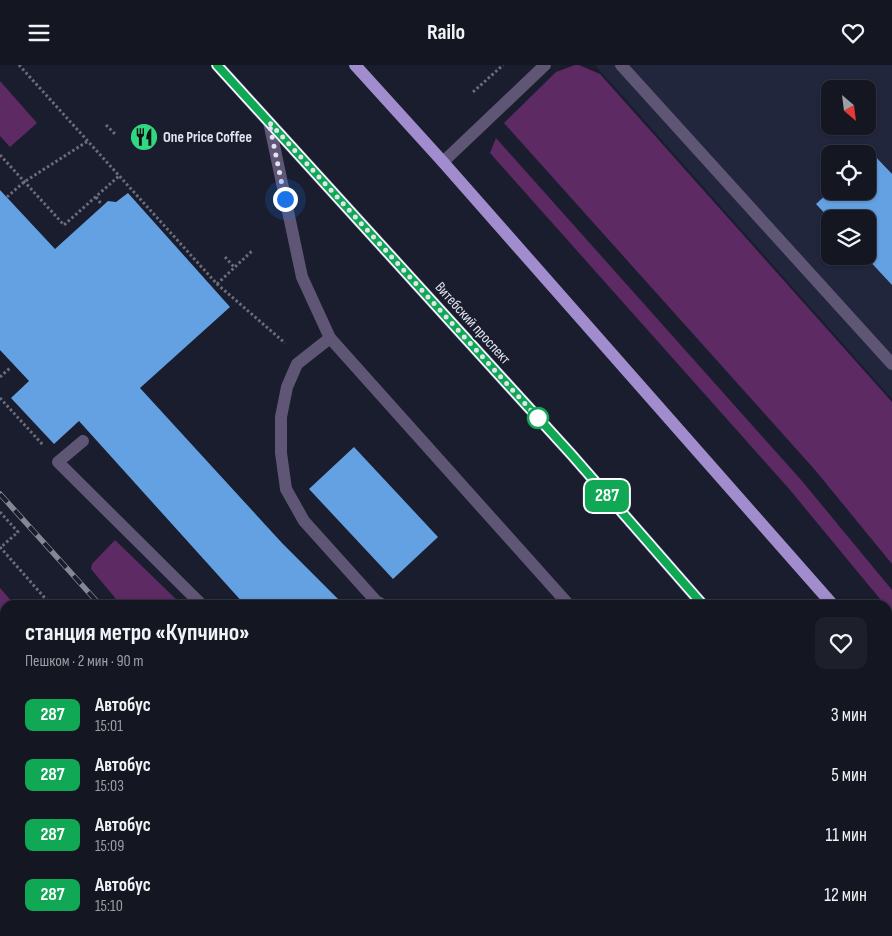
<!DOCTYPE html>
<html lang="ru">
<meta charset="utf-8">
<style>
:root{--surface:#141622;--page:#1d1f2a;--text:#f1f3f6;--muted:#9d9fa5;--line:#333540}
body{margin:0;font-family:"Sofia Sans Condensed",sans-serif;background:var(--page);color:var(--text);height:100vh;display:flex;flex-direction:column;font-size:19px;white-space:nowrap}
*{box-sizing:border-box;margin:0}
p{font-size:16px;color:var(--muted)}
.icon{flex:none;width:28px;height:28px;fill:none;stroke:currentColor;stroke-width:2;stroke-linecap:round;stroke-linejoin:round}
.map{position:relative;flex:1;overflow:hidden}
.sheet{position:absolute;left:0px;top:535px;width:892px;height:336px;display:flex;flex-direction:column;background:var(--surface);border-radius:15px 15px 0 0;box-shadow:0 1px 4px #0004,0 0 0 1px var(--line)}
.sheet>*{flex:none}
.badge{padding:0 10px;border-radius:8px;font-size:18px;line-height:32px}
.needle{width:32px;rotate:152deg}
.controls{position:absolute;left:821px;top:15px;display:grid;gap:10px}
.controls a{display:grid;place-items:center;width:55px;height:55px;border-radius:10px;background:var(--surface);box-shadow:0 1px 4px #0004,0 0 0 1px var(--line);font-size:25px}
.you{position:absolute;width:25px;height:25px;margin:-12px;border:4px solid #fff;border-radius:50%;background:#1a73e8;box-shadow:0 0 0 8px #1a73e833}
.map>.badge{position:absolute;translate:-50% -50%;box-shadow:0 0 0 2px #fff}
.round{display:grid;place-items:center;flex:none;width:52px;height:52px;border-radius:10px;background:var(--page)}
.headline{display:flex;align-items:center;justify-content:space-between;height:85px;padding:0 25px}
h1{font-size:24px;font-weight:700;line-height:38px}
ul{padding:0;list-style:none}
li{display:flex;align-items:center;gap:15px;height:60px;padding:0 25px}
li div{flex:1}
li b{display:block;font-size:19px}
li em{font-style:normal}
li .badge{min-width:55px;font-weight:700;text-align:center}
header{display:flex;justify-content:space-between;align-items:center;height:65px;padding:0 25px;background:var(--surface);font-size:22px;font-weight:700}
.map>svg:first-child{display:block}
</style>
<header><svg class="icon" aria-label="menu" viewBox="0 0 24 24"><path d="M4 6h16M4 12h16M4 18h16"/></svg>Railo<svg class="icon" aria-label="heart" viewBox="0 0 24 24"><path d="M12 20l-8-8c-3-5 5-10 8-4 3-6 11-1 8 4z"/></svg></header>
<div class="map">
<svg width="892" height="871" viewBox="0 0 892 871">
<rect width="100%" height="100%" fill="#1a1d2d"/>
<!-- built -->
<g fill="#22263c" fill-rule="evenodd">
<path d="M 595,0 L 892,0 L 892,334 ZM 830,24 L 868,24 L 868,61 L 830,61 ZM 830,89 L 868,89 L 868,126 L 830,126 ZM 830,154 L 868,154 L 868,191 L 830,191 Z"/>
<path d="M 0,817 L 5,823 L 5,866 L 44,866 L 48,871 L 0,871 Z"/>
</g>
<!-- green -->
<g fill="#5d2a64">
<path d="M 575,0 L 579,0 L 600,9 L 892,337 L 892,499 L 815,405 L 504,58 L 556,7 Z"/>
<path d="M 0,16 L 37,58 L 10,82 L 0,71 Z"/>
<path d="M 496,73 L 802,416 L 892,525 L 892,548 L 888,540 L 885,540 L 790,425 L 490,88 Z"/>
<path d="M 115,475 L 182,540 L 121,540 L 91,504 L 92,499 Z"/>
<path d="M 0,523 L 15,540 L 5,540 L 5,597 L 0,591 Z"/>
<path d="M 180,866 L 376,866 L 380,871 L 184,871 Z"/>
<path d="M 416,866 L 512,866 L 518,871 L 420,871 Z"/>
<path d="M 567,866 L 826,866 L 827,870 L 573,871 Z"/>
</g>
<!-- building -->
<g fill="#63a1e2">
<path d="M 872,88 L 892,109 L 892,220 L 865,191 L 868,191 L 868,154 L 830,154 L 816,139 L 830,126 L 868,126 L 868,92 Z"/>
<path d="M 0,125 L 55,184 L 108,136 L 116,137 L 128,128 L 230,242 L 140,323 L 282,478 L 344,540 L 245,540 L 79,356 L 54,379 L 11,333 L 29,316 L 0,285 Z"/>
<path d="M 354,382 L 438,472 L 393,514 L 309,424 Z"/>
</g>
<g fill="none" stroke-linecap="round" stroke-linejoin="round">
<!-- path -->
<g stroke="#6a6d7b" stroke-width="3" stroke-dasharray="2.5 2.5" stroke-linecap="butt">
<path d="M 19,0 L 217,219 L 285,278"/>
<path d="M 473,27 L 503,0"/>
<path d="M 106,60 L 115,69"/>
<path d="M 0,90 L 64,160 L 119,111"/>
<path d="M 7,132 L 24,117 L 88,76"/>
<path d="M 96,132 L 102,140"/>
<path d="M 225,192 L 235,203"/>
<path d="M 217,219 L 253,185"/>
<path d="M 0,312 L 10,303"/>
<path d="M 0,333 L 43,380"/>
<path d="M 0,447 L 18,467 L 0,483"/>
<path d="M 0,482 L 51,540"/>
<path d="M 0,626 L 5,631"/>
</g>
<!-- minor -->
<g stroke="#5f5575" stroke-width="12">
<path d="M 621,0 L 892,299"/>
<path d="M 269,57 L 302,212 L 330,273 L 569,540"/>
<path d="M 443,97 L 545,0"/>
<path d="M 330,273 L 297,299 L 287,322 L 281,352 L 281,388 L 286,424 L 304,456 L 376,536 L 383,540"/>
<path d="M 83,376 L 58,397 L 202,540"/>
<path d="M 888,769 L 892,771"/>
<path d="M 540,866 L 546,871"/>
<path d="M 843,866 L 845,871"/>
</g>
<!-- major -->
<g stroke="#a18cce" stroke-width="12">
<path d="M 217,0 L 571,389 L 703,540"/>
<path d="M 355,0 L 443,97 L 833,540"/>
<path d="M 888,602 L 892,607"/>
<path d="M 888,753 L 892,758"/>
</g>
<defs>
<g id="rail">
<path d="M 0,429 L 100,540"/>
<path d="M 0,689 L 5,695"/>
<path d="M 0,761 L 5,766"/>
<path d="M 96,866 L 100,871"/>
<path d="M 160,866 L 164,871"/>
<path d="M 394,866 L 399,871"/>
</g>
</defs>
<!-- rail casing -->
<use href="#rail" stroke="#848794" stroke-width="5.5"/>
<!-- rail -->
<use href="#rail" stroke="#1a1d2d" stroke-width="4" stroke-dasharray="11" stroke-linecap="butt"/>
</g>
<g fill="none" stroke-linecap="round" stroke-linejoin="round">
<defs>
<path id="line" d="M 217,0 L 571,389 L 703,540"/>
</defs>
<!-- line casing -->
<use href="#line" stroke="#fff" stroke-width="11"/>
<!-- line -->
<use href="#line" stroke="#10a855" stroke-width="8"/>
<!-- walk -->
<path stroke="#e1e4ef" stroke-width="5" stroke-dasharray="0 9" d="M 285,134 L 269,57 L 538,353"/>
</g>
<!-- icons -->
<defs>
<symbol id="restaurant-disc" viewBox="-11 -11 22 22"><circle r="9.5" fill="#31d882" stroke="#1a1d2d"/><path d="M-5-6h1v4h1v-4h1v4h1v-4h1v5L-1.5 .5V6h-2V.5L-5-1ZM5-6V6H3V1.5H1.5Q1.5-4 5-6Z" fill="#111"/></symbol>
</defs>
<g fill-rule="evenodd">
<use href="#restaurant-disc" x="128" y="56" width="32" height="32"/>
</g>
<!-- markers -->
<circle fill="#fff" stroke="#10a855" stroke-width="2.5" cx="538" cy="353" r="10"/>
<g text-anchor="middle" stroke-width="5" stroke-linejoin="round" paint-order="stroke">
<!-- poi labels -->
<g font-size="15" font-weight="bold" fill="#e1e4ef" stroke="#1a1d2d" text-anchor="start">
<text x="163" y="77">One Price Coffee</text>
</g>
<!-- street labels -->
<g font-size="15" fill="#e1e4ef" stroke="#1a1d2d">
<text transform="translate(473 258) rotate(48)" y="5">Витебский проспект</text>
</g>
</g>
</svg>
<div class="controls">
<a><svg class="needle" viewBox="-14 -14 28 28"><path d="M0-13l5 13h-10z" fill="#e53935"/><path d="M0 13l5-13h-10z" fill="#9d9fa5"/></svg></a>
<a><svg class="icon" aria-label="locate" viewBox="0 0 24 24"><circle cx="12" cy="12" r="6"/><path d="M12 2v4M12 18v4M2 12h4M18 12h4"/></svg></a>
<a><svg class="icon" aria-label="layers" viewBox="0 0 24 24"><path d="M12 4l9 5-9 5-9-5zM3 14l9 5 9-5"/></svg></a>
</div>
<div class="you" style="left:285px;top:134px"></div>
<b class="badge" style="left:607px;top:431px;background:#10a855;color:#fff">287</b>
<section class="sheet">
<div class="headline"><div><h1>станция метро «Купчино»</h1><p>Пешком · 2 мин · 90 m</p></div><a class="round"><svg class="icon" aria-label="heart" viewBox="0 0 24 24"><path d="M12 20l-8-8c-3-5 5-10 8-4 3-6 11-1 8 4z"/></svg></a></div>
<ul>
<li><span class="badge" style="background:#10a855;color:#fff">287</span><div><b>Автобус</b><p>15:01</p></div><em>3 мин</em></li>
<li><span class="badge" style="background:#10a855;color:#fff">287</span><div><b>Автобус</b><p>15:03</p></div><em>5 мин</em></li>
<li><span class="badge" style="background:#10a855;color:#fff">287</span><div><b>Автобус</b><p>15:09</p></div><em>11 мин</em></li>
<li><span class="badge" style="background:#10a855;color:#fff">287</span><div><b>Автобус</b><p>15:10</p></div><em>12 мин</em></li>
</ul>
</section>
</div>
